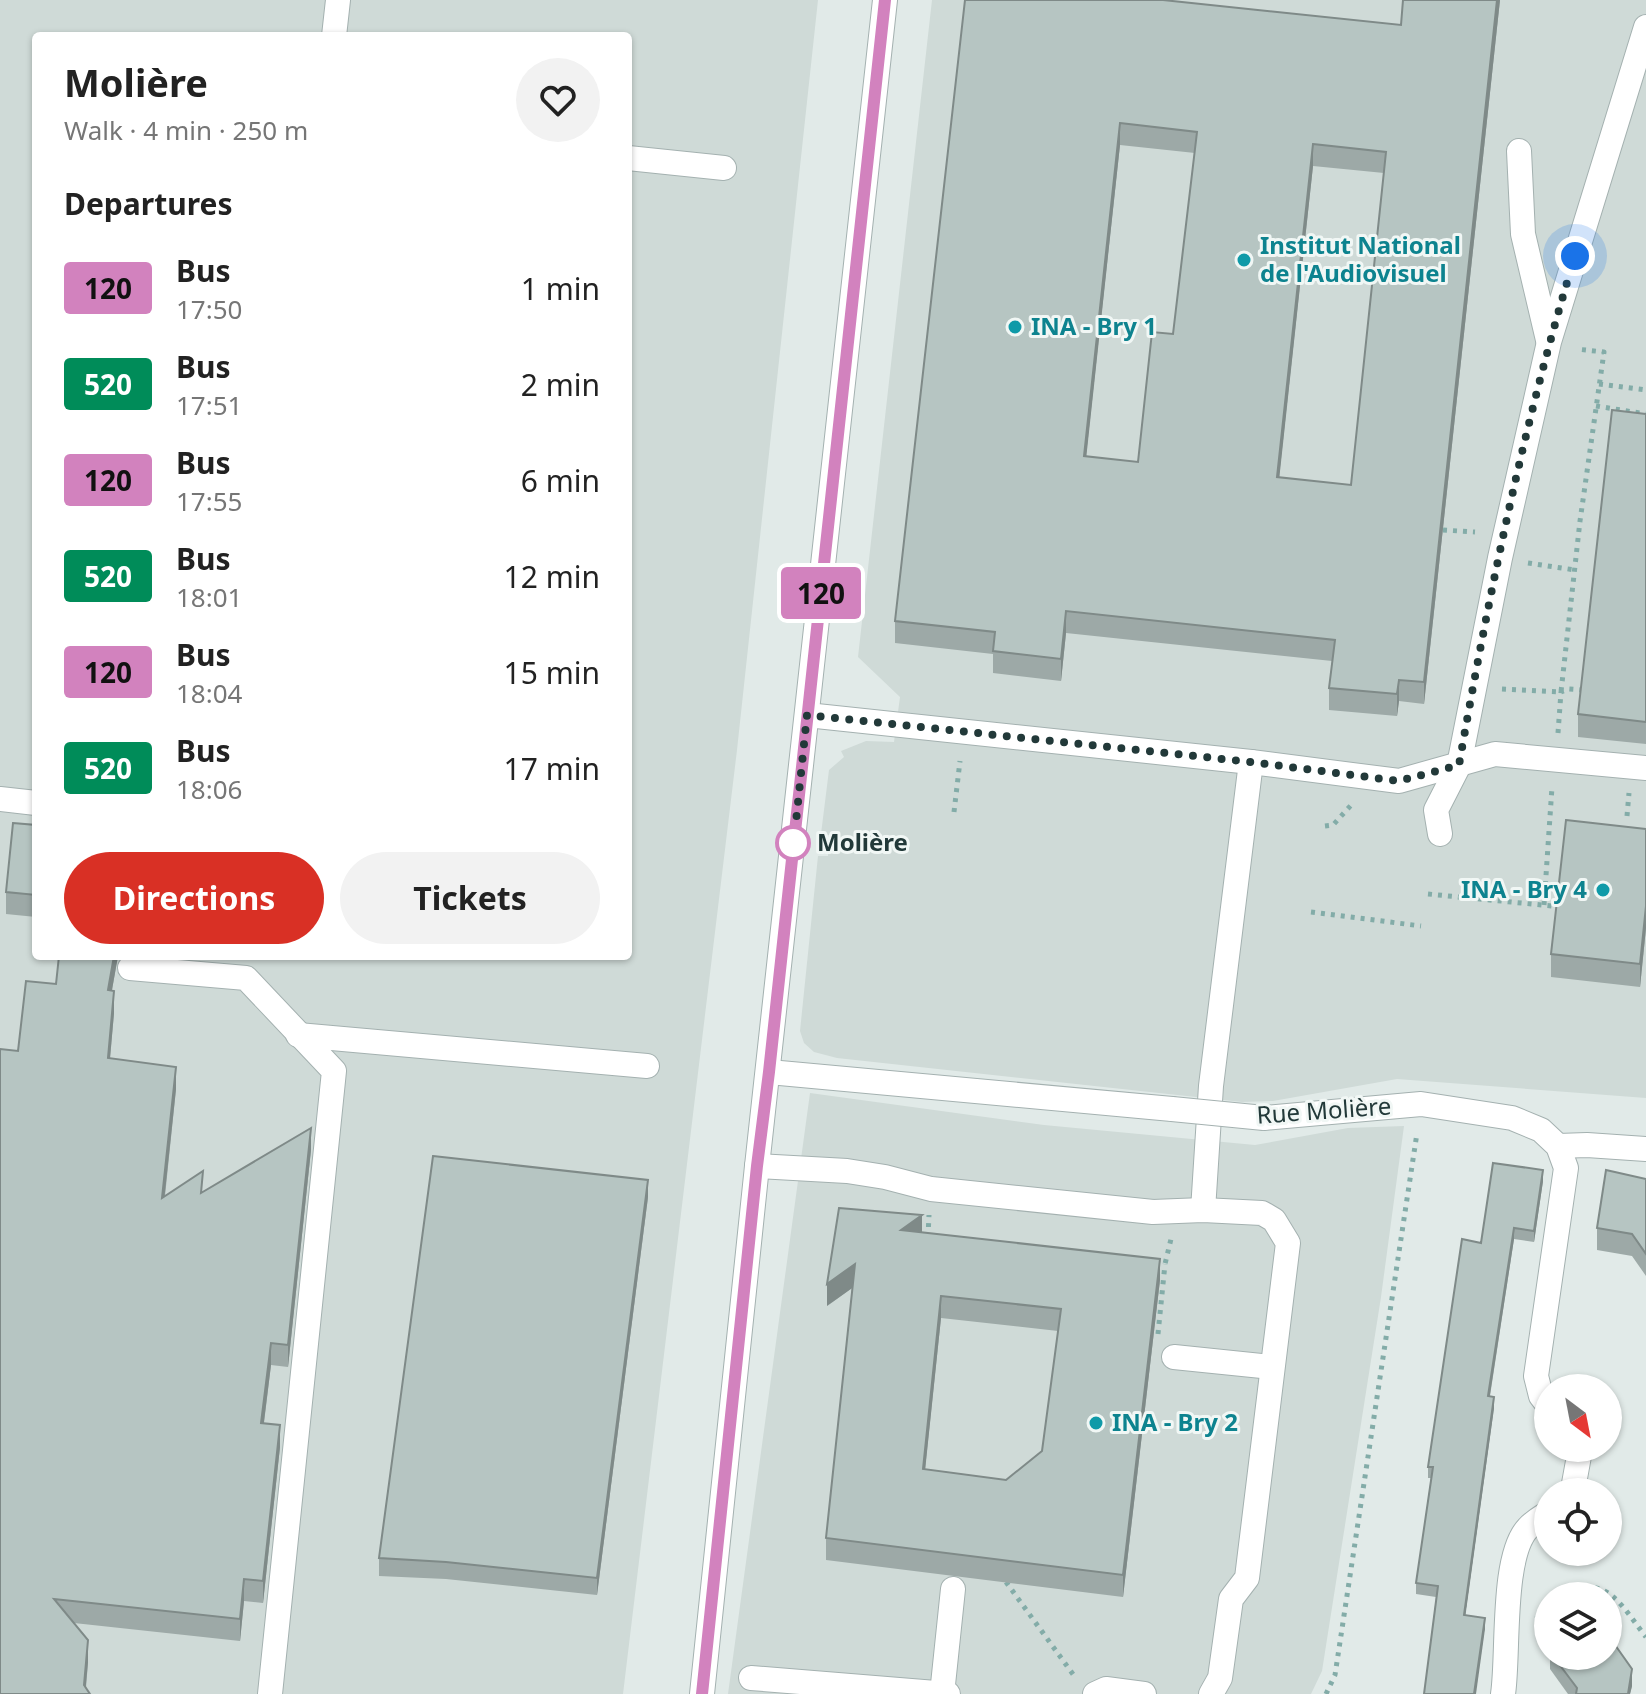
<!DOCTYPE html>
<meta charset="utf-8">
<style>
:root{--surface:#fff;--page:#f2f2f2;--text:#222;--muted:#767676;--accent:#d93025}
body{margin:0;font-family:"Noto Sans",sans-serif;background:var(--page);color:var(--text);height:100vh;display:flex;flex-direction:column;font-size:30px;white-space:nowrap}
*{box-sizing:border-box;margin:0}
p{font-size:26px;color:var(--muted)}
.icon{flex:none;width:44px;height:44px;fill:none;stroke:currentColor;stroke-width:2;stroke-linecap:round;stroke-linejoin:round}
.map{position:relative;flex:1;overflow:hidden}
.drawer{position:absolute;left:32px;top:32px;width:600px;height:928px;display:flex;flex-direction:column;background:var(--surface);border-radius:8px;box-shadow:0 2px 6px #0004}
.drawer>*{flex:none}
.badge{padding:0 16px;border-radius:6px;font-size:28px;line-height:52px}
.needle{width:52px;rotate:148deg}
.buttons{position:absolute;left:1534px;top:1374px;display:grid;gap:16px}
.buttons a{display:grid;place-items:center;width:88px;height:88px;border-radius:50%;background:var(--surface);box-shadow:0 2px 6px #0004;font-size:40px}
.you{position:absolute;width:40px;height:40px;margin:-20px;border:6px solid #fff;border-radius:50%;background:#1a73e8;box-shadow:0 0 0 12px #1a73e833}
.map>.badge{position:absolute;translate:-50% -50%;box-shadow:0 0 0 4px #fff}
h2{padding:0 32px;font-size:30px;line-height:72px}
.round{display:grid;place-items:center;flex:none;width:84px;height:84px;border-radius:42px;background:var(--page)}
.overview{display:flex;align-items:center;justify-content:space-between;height:136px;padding:0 32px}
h1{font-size:38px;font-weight:700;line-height:60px}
.cta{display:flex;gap:16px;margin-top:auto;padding:16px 32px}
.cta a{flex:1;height:92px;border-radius:48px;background:var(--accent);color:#fff;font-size:32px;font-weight:700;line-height:92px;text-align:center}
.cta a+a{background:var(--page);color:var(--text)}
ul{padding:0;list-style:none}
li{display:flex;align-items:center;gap:24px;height:96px;padding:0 32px}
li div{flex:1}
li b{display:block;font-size:30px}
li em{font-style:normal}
li .badge{min-width:88px;font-weight:700;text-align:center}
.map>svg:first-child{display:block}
</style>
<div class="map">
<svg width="1646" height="1694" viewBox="0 0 1646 1694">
<rect width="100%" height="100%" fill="#e1eae8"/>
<!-- built -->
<g fill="#cfdad7" fill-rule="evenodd">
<path d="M 0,0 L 818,0 L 737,750 L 623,1694 L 0,1694 ZM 36,36 L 628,36 L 628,956 L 36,956 Z"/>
<path d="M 932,0 L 1646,0 L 1646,1098 L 1397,1079 L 1273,1101 L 1242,1102 L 837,1058 L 814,1052 L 804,1043 L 800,1031 L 818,856 L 828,856 L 829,835 L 821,834 L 829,770 L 844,757 L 841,751 L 866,741 L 894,742 L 900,697 L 858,657 Z"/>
<path d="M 810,1093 L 1044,1125 L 1255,1145 L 1348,1128 L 1404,1126 L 1381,1297 L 1322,1671 L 1311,1694 L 728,1694 Z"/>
</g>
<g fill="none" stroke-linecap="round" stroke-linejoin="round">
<defs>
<g id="minor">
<path d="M 334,36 L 338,0"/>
<path d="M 1519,151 L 1523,234 L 1548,340"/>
<path d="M 628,158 L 724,168"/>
<path d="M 807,715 L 1251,762 L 1399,781 L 1495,754 L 1646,768"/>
<path d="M 0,799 L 36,803"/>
<path d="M 1440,834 L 1436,810 L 1459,765 L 1500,558 L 1549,342 L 1646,27"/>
<path d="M 130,968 L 246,978 L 334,1071 L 270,1694"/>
<path d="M 298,1035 L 647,1066"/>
<path d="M 769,1072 L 1172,1109"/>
<path d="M 1264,1118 L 1421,1104 L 1512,1118 L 1541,1130 L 1558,1146 L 1566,1168 L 1536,1376 L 1541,1396 L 1548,1405"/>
<path d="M 1558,1146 L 1587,1145 L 1646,1149"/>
<path d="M 757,1166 L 847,1171 L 885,1177 L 931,1189 L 1153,1212 L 1203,1210 L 1262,1213 L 1274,1220 L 1288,1243 L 1247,1578 L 1231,1599 L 1220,1678 L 1211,1694"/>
<path d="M 1203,1210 L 1211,1086 L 1251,762"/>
<path d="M 1174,1357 L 1272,1367"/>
<path d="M 1570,1492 L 1573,1489 L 1579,1456 L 1576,1448"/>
<path d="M 751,1678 L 948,1694"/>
<path d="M 702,1694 L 757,1166 L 885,0"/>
<path d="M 942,1694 L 953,1589"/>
<path d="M 1095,1694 L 1106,1689 L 1144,1694"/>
<path d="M 1503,1694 C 1509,1655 1501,1556 1528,1528 C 1533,1522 1542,1517 1548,1513"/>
</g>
</defs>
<!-- minor casing -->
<use href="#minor" stroke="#a4b1b0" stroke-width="26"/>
<!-- path -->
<g stroke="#83aca8" stroke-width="5" stroke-dasharray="4 6" stroke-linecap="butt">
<path d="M 1599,384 L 1646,390"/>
<path d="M 1596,406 L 1646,414"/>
<path d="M 1443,530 L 1475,532"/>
<path d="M 1528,563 L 1575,570"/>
<path d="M 1502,689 L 1561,692 L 1580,521 L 1604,352 L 1576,349"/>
<path d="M 1558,733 L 1561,692 L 1569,689 L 1583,690"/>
<path d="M 954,812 L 960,761"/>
<path d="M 1627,816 L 1629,793"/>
<path d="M 1325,826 L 1333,825 L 1353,803"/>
<path d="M 1428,894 L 1552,906"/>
<path d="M 1544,905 L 1552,787"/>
<path d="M 1311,912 L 1421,926"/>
<path d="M 928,1237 L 929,1215"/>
<path d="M 1156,1263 L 1165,1264 L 1171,1239"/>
<path d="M 1158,1334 L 1165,1264"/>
<path d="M 1006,1582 L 1075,1677"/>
<path d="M 1567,1596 C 1605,1569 1625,1611 1646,1637"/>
<path d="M 1536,1619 L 1548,1610"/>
<path d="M 1326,1694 L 1335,1675 L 1417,1133"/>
</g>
<!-- minor -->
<use href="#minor" stroke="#fff" stroke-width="24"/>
<defs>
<path id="minor-bridge" d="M 1172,1109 L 1264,1118"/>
</defs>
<!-- minor-bridge casing -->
<use href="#minor-bridge" stroke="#a4b1b0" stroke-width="26" stroke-linecap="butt"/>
<!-- minor-bridge -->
<use href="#minor-bridge" stroke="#fff" stroke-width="24"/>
</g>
<!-- wall -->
<g fill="#9da9a7" fill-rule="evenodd">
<path d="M 965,0 L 1401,25 L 1500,0 L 1424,704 L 1399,701 L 1397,716 L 1329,710 L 1329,688 L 1332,661 L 1066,633 L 1061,681 L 993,673 L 993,654 L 895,643 L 895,621 ZM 1120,145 L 1195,153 L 1173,334 L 1138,462 L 1086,456 ZM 1313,166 L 1384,173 L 1351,485 L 1279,477 Z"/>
<path d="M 1646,414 L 1646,744 L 1578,737 L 1578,714 Z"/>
<path d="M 36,825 L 36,917 L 6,914 L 6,892 Z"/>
<path d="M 1646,829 L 1646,928 L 1640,987 L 1551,977 L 1551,954 Z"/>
<path d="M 59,956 L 118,956 L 112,990 L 114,1013 L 110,1059 L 176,1089 L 165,1196 L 203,1192 L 311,1150 L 288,1367 L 271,1365 L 264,1423 L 280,1447 L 263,1603 L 244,1601 L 240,1641 L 74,1623 L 88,1662 L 86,1688 L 0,1694 L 18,1051 L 56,984 Z"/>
<path d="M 1646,1179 L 1646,1276 L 1632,1256 L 1597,1250 L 1597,1228 Z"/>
<path d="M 1543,1181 L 1534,1242 L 1514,1239 L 1490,1396 L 1494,1408 L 1465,1616 L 1485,1629 L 1427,1672 L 1436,1597 L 1416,1594 L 1416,1583 L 1431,1478 L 1428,1478 L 1428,1467 L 1481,1243 Z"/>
<path d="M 648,1197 L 597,1595 L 446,1579 L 379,1576 L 379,1558 Z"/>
<path d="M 922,1232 L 1160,1280 L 1123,1597 L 826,1560 L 826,1538 L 852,1288 L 827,1306 ZM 941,1318 L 1058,1331 L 1042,1451 L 1006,1480 L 925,1469 Z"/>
<path d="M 1550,1656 L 1608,1656 L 1632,1686 L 1630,1694 L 1568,1694 L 1550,1669 Z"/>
</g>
<!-- shaded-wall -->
<g fill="#7f8a88">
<path d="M 1497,0 L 1500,0 L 1424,704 L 1424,682 Z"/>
<path d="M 1120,123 L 1120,145 L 1084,478 L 1084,456 Z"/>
<path d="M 1313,144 L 1313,166 L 1277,499 L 1277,477 Z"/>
<path d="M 1066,611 L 1066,633 L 1061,681 L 1061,659 Z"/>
<path d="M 1399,680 L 1399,701 L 1397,716 L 1397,694 Z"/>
<path d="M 1646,906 L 1646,928 L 1640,987 L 1640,964 Z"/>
<path d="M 114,956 L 118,956 L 108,1012 L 108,990 Z"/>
<path d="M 114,991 L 114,1013 L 108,1080 L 108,1058 Z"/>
<path d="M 176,1067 L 176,1089 L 162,1220 L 162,1198 Z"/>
<path d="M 311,1128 L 311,1150 L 288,1367 L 288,1345 Z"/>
<path d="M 1543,1170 L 1543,1181 L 1534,1242 L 1534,1231 Z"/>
<path d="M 648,1180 L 648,1197 L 597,1595 L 597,1578 Z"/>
<path d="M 922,1215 L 922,1237 L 901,1230 Z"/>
<path d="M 1514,1228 L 1514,1239 L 1488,1407 L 1488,1396 Z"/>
<path d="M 1160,1259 L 1160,1280 L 1123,1597 L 1123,1575 Z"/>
<path d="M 855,1264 L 855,1286 L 827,1306 L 827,1284 Z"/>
<path d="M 941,1296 L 941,1318 L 923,1490 L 923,1469 Z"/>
<path d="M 271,1343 L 271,1365 L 261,1445 L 261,1423 Z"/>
<path d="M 1494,1397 L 1494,1408 L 1464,1626 L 1464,1615 Z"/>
<path d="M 280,1425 L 280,1447 L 263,1603 L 263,1581 Z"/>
<path d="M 244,1579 L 244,1601 L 240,1641 L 240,1619 Z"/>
<path d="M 1485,1618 L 1485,1629 L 1476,1694 L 1474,1694 Z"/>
<path d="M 88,1640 L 88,1662 L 85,1694 L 84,1685 Z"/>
<path d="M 1632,1669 L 1632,1686 L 1630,1694 L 1628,1694 Z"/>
</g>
<!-- building -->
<g fill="#b6c5c2" stroke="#7f8a88" stroke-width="2" fill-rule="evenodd">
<path d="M 965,0 L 1163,0 L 1401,25 L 1403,0 L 1497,0 L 1424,682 L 1399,680 L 1397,694 L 1329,688 L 1335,640 L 1066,611 L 1061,659 L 993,651 L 995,632 L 895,621 ZM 1120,123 L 1197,132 L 1173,334 L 1152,332 L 1138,462 L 1084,456 ZM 1313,144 L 1386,152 L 1351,485 L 1277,477 Z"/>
<path d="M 1612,410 L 1646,414 L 1646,722 L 1578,714 Z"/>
<path d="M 1566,820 L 1646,829 L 1646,906 L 1640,964 L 1551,954 Z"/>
<path d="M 13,823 L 36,825 L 36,895 L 6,892 Z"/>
<path d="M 59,956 L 114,956 L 108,990 L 114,991 L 108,1058 L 176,1067 L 162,1198 L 203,1171 L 201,1193 L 311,1128 L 288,1345 L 271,1343 L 261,1423 L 280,1425 L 263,1581 L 244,1579 L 240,1619 L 54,1599 L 88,1640 L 84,1685 L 90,1694 L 0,1694 L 0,1049 L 18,1051 L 26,981 L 56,984 Z"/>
<path d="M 433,1156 L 648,1180 L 597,1578 L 446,1562 L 379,1558 Z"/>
<path d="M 1493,1163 L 1543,1170 L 1534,1231 L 1514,1228 L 1488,1396 L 1494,1397 L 1464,1615 L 1485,1618 L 1474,1694 L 1424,1694 L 1438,1586 L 1416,1583 L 1433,1467 L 1428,1467 L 1462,1239 L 1481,1243 Z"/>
<path d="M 1606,1170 L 1646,1179 L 1646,1254 L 1632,1234 L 1597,1228 Z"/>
<path d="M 839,1208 L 922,1215 L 901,1230 L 1160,1259 L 1123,1575 L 826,1538 L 855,1264 L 827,1284 ZM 941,1296 L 1061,1309 L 1042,1451 L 1006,1480 L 923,1469 Z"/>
<path d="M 1608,1635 L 1632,1669 L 1628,1694 L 1576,1694 L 1577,1688 L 1553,1656 L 1608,1656 Z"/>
</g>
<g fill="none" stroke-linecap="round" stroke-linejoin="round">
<defs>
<path id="line" d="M 702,1694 L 757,1166 L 769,1072 L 885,0"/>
</defs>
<!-- line casing -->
<use href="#line" stroke="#fff" stroke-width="18"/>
<!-- line -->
<use href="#line" stroke="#d282be" stroke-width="12"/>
<!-- walk -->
<path stroke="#223939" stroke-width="8" stroke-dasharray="0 14.4" d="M 793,843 L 793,851 L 807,715 L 1251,762 L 1399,781 L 1459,765 C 1489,594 1524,422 1575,256"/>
</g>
<!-- markers -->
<g fill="#0f9aa8" stroke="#f1f7f5" stroke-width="3">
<circle cx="1244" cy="260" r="8"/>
<circle cx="1015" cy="327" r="8"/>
<circle cx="1603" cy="890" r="8"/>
<circle cx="1096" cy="1423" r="8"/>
</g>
<circle fill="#fff" stroke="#d282be" stroke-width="4" cx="793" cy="843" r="16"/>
<g text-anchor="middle" stroke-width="6" stroke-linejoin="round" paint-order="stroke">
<!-- culture labels -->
<g font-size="24" font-weight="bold" fill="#0d838f" stroke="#f1f7f5" text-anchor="start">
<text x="1260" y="254">Institut National<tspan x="1260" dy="28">de l'Audiovisuel</tspan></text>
<text x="1031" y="335">INA - Bry 1</text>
<text x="1587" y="898" text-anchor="end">INA - Bry 4</text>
<text x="1112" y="1431">INA - Bry 2</text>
</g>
<!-- stop labels -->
<g font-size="24" font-weight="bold" fill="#223939" stroke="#f1f7f5" text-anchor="start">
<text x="817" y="851">Molière</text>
</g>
<!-- street labels -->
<g font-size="24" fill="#223939" stroke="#f1f7f5">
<text transform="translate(1324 1111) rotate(-4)" y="8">Rue Molière</text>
</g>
</g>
</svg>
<div class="buttons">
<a><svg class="needle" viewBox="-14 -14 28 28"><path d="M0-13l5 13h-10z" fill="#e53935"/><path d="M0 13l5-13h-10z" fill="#767676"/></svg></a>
<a><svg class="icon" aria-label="locate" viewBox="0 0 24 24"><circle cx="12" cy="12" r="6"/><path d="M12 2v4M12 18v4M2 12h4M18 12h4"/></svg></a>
<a><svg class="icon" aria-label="layers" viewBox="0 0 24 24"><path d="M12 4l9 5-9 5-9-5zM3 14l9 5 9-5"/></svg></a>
</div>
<div class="you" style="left:1575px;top:256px"></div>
<b class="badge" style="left:821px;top:593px;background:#d282be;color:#111">120</b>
<section class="drawer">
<div class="overview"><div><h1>Molière</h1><p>Walk · 4 min · 250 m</p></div><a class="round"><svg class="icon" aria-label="heart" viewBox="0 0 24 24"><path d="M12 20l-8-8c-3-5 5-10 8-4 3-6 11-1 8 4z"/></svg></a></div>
<h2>Departures</h2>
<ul>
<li><span class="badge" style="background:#d282be;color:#111">120</span><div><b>Bus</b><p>17:50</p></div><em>1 min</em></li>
<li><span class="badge" style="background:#008c59;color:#fff">520</span><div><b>Bus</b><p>17:51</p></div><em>2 min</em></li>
<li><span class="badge" style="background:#d282be;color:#111">120</span><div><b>Bus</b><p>17:55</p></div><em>6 min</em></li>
<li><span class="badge" style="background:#008c59;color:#fff">520</span><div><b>Bus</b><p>18:01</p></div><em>12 min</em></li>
<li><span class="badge" style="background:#d282be;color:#111">120</span><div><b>Bus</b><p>18:04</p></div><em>15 min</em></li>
<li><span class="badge" style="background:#008c59;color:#fff">520</span><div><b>Bus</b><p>18:06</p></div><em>17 min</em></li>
</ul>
<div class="cta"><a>Directions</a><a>Tickets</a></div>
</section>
</div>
